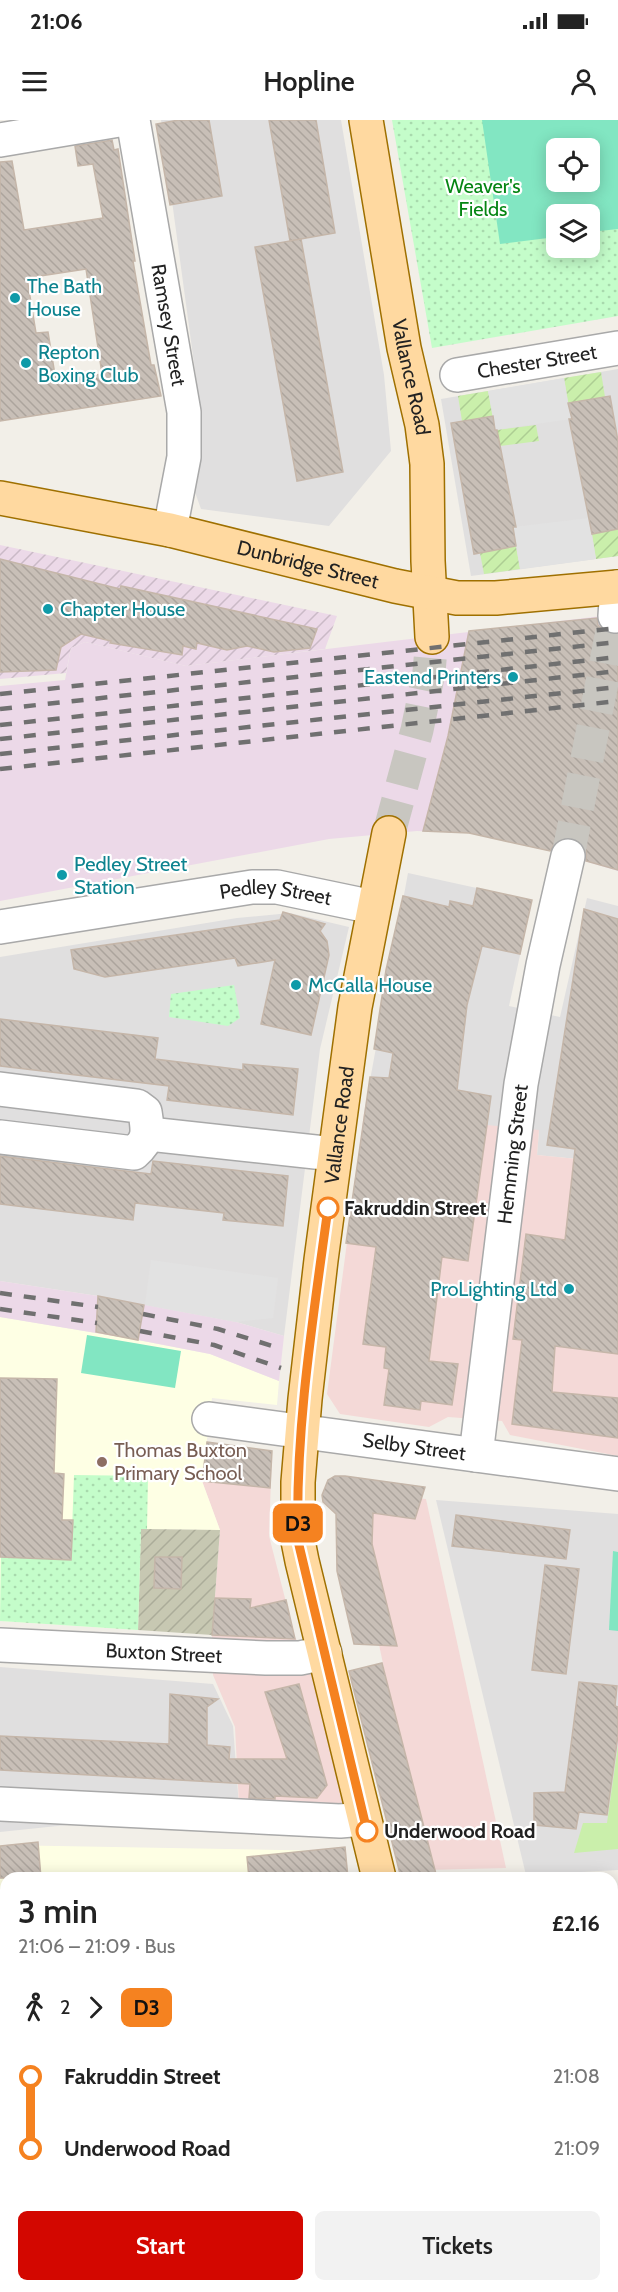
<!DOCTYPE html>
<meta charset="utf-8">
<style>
:root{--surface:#fff;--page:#f2f2f2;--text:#222;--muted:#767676;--accent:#d30700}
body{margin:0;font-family:Cabin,sans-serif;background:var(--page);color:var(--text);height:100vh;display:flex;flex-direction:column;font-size:22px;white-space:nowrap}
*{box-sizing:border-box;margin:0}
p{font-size:20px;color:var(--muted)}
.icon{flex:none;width:33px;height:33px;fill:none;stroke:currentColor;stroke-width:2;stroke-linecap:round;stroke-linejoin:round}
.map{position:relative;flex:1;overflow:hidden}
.sheet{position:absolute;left:0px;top:1752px;width:618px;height:420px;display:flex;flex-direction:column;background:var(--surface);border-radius:18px 18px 0 0;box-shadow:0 3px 15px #0003}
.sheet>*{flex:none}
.badge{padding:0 12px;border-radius:9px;font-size:21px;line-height:39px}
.tools{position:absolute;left:546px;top:18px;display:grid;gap:12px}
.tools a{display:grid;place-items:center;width:54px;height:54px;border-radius:9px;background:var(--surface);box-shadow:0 3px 15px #0003;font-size:30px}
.map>.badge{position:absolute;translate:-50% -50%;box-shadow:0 0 0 3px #fff}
.legs{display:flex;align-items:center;gap:9px;height:66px;padding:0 18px;font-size:20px}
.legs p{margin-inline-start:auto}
.summary{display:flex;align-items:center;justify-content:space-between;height:102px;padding:0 18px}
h1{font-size:33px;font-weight:600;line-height:45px}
.primary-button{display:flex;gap:12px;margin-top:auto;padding:12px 18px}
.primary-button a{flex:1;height:69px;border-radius:9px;background:var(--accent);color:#fff;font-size:24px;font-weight:600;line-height:69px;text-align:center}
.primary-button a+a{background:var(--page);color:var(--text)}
ul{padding:0 18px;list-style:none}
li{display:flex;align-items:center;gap:21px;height:72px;font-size:22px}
li i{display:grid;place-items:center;width:9px;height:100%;margin:0 8px;background:currentColor}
li i::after{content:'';width:15px;height:15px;margin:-8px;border:4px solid;border-radius:50%;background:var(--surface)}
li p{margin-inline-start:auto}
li:first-child i{background:linear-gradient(#0000 50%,currentColor 0)}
li:last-child i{background:linear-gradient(currentColor 50%,#0000 0)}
.status{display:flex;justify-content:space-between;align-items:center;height:42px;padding:0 30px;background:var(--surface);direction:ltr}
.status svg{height:16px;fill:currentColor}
header{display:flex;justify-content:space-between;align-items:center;height:78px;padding:0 18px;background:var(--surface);font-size:27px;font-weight:600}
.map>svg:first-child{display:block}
</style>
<div class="status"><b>21:06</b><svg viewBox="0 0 49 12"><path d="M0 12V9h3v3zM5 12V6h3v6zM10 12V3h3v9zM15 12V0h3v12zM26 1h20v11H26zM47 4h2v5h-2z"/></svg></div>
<header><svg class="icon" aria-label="menu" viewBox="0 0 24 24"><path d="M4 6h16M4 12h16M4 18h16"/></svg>Hopline<svg class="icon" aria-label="person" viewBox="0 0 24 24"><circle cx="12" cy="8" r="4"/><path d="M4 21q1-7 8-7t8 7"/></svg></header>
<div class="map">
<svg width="618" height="2172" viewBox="0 0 618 2172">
<defs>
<pattern id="industrial-furrows" width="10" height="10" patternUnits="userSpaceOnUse" patternTransform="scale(1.5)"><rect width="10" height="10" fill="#ecd9e8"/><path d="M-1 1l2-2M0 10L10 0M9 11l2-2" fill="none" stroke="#cabac7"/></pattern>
<pattern id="construction-furrows" width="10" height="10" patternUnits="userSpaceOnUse" patternTransform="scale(1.5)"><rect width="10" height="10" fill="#c7c8b2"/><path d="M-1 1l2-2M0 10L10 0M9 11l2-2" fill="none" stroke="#abac99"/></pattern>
<pattern id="park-dots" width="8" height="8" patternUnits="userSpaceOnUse" patternTransform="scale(1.5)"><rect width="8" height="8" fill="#c4fdca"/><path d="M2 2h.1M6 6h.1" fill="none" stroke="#a8d9ad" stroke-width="1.8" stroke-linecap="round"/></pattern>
<pattern id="garden-furrows" width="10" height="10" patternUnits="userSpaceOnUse" patternTransform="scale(1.5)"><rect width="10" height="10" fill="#caefab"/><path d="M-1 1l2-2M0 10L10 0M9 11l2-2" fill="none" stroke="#adcd93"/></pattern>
<pattern id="building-back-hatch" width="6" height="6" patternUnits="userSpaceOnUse" patternTransform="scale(1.5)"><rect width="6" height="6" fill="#c8bfb7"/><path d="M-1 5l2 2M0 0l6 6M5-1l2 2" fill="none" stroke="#aca49d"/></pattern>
</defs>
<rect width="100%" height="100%" fill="#f2efe8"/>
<!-- residential -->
<g fill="#e0dfdf">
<path d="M 161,0 L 341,0 L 384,255 L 391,331 L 329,406 L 201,389 L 191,361 L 199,280 Z"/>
<path d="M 618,249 L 618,436 L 471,456 L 441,279 Z"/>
<path d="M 408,753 L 532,780 L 509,886 L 560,897 L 587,778 L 618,786 L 618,1043 L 537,1035 L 539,1011 L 364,993 Z"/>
<path d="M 290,793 L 349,807 L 320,929 L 284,1216 L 236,1202 L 98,1176 L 0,1161 L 0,837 L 237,798 Z"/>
<path d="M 436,1380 L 618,1394 L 618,1750 L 526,1755 Z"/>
<path d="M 0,1547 L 213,1564 L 233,1606 L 239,1687 L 0,1712 Z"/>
<path d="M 618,1777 L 618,2060 L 612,2061 L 612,1778 Z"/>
<path d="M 6,2090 L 6,2166 L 470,2166 L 472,2172 L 0,2172 L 0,2091 Z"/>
</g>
<!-- commercial -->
<g fill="#f4d9d7">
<path d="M 364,993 L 539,1010 L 537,1035 L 618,1043 L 618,1336 L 510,1315 L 502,1301 L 448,1297 L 429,1307 L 340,1294 L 327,1274 Z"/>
<path d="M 207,1322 L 272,1331 L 269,1416 L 295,1517 L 320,1561 L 355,1694 L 239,1685 L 235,1607 L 213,1555 L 212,1515 L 220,1410 L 202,1361 Z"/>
<path d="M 347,1371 L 426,1379 L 506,1748 L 426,1750 Z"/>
</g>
<!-- industrial -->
<path fill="url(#industrial-furrows)" d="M 0,425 L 337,496 L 325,529 L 186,546 L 85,522 L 71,528 L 66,553 L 0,559 Z"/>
<!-- education -->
<g fill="#feffe4">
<path d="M 0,1197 L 138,1220 L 210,1234 L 279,1261 L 277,1285 L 212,1278 L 202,1361 L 220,1410 L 141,1409 L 138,1510 L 0,1501 Z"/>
<path d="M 0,1725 L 334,1731 L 336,1758 L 6,1758 L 6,2073 L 0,2074 Z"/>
</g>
<!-- railway -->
<g fill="#ecd9e8">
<path d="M 618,494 L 618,751 L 544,729 L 469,713 L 417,711 L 329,719 L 0,781 L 0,566 L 65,560 L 71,528 L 85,522 L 186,546 Z"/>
<path d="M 0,1161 L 98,1176 L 236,1202 L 284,1216 L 279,1261 L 210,1234 L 138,1220 L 0,1197 Z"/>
</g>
<!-- construction -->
<path fill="url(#construction-furrows)" d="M 141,1409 L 220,1410 L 212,1515 L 138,1510 Z"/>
<!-- grass -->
<path fill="#caefab" d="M 618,1625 L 618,1729 L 574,1733 L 583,1703 L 607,1703 Z"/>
<!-- park -->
<g fill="url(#park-dots)" fill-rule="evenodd">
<path d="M 392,0 L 618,0 L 618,196 L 432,228 ZM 556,28 L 590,28 L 590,62 L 556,62 ZM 556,94 L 590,94 L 590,128 L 556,128 Z"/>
<path d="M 234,865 L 240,898 L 228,906 L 169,897 L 171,874 Z"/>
<path d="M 74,1355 L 148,1356 L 147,1409 L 141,1409 L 138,1510 L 0,1501 L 1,1428 L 28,1438 L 71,1439 Z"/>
<path d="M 618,2099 L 618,2172 L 523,2172 L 521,2167 L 524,2166 L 612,2166 L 612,2100 Z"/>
</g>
<!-- garden -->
<g fill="url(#garden-furrows)">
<path d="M 601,252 L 605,277 L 568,283 L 564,258 Z"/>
<path d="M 488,271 L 493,296 L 462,301 L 458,276 Z"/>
<path d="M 536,305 L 539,321 L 500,326 L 497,310 Z"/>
<path d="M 618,409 L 618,436 L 596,439 L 592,414 Z"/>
<path d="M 516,426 L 520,449 L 484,454 L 480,433 Z"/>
</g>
<!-- pitch -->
<g fill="#82e6c2" fill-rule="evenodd">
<path d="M 482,0 L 618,0 L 618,109 L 590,112 L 590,94 L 556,94 L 556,117 L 500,124 ZM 556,28 L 590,28 L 590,62 L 556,62 Z"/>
<path d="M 87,1215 L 181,1231 L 175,1268 L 81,1253 Z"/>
<path d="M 613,1431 L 618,1432 L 618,1511 L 609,1510 Z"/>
</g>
<!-- parking -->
<g fill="#e2e2e2">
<path d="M 564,258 L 571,299 L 495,310 L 488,271 Z"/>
<path d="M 589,398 L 596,439 L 520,449 L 513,407 Z"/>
<path d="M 151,1140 L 278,1158 L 273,1198 L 236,1202 L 145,1185 Z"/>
</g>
<!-- building -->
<g fill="url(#building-back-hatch)" stroke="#c5b6a9" stroke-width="1.5" fill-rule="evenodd">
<path d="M 179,0 L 209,0 L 222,76 L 170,85 L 156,4 Z"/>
<path d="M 269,0 L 316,0 L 335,113 L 290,121 Z"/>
<path d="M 112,20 L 114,30 L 118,29 L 135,141 L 133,141 L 151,245 L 154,245 L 161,276 L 0,301 L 0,42 L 12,41 L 24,110 L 103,98 L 93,44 L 78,46 L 75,26 ZM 86,149 L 102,254 L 56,261 L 48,212 L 36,213 L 27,158 Z"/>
<path d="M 301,119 L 343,352 L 297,361 L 255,127 Z"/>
<path d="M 610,276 L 618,321 L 618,409 L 592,414 L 569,299 L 572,299 L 568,283 Z"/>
<path d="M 493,296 L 495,310 L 497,310 L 516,407 L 513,407 L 516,426 L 474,434 L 451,303 Z"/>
<path d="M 0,439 L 120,469 L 121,466 L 317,509 L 310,528 L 274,532 L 247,526 L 227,530 L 197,523 L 196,529 L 183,526 L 182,535 L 110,523 L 111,521 L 81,514 L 61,527 L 56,550 L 0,552 Z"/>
<path d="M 597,498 L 598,505 L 604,511 L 618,514 L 618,750 L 586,741 L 586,731 L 581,723 L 572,718 L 562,718 L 555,723 L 550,731 L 469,713 L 423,711 L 448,616 L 469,511 Z"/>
<path d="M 477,768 L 532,780 L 520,834 L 482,826 L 467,885 L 457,970 L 491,976 L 468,1141 L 442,1137 L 429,1241 L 458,1244 L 452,1285 L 421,1281 L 420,1290 L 384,1285 L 389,1249 L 384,1248 L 386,1227 L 363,1224 L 376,1127 L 346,1123 L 370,957 L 389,958 L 393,933 L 374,929 L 386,850 L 403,776 L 449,787 L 450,781 L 473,786 Z"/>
<path d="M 584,789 L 618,799 L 618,1234 L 555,1226 L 552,1272 L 618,1278 L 618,1318 L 512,1304 L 522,1220 L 513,1219 L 526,1114 L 565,1120 L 575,1029 L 547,1025 Z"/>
<path d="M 283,792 L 325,804 L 320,811 L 327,821 L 329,835 L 311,915 L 261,904 L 275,840 L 238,846 L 235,838 L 105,857 L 74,849 L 71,830 L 280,800 Z"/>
<path d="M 0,899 L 158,918 L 155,939 L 243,950 L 243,944 L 298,949 L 293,995 L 167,980 L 169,966 L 0,946 Z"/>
<path d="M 0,1036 L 151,1054 L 153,1041 L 288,1056 L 283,1106 L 223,1100 L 224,1093 L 135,1083 L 133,1100 L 0,1084 Z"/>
<path d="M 98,1176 L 144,1185 L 138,1220 L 96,1212 Z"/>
<path d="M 0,1258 L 57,1259 L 54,1353 L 64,1354 L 62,1400 L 73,1400 L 71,1440 L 0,1437 Z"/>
<path d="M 207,1322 L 272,1331 L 270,1368 L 202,1361 Z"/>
<path d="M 335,1356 L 345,1356 L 425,1367 L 415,1399 L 373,1393 L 372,1424 L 397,1526 L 354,1524 L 337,1451 L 336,1394 L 323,1382 L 322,1375 L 328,1360 Z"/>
<path d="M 456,1395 L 570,1410 L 566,1439 L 452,1426 Z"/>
<path d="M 155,1437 L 182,1437 L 181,1469 L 154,1468 Z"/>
<path d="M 545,1445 L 579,1449 L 566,1554 L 532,1550 Z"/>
<path d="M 215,1478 L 251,1479 L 250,1488 L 286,1480 L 295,1519 L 212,1515 Z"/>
<path d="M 382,1543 L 437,1758 L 401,1758 L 349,1551 Z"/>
<path d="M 579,1562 L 617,1566 L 615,1586 L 618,1587 L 618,1615 L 607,1695 L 579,1692 L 576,1709 L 534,1705 L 534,1673 L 565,1672 Z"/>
<path d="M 299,1564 L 327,1665 L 317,1678 L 275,1676 L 275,1679 L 249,1678 L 250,1664 L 0,1650 L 0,1616 L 169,1624 L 170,1574 L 218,1579 L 207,1587 L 207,1625 L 230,1627 L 229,1639 L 287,1639 L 265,1572 Z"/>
<path d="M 38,1722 L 41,1758 L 0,1758 L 0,1726 Z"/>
<path d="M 345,1727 L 348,1758 L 249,1758 L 247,1737 Z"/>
</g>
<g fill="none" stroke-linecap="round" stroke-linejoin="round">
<!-- minor-tunnel -->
<path stroke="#c8c6c0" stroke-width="33" stroke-dasharray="33 16" stroke-linecap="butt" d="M 568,736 L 615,496"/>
<!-- major-tunnel -->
<path stroke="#c8c6c0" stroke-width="33" stroke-dasharray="33 16" stroke-linecap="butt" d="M 389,713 L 417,610 L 429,552 L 432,517"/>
<defs>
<g id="minor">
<path id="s1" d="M 133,0 L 184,292 L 184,337 L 170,410"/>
<path d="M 0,20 L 119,0"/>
<path id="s2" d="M 457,255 L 618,228"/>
<path d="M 615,496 L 617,467"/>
<path id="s3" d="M 0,807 L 252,767 L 277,767 L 373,787"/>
<path d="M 0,969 L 137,986 L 145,992 C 148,1012 150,1019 134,1033 L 0,1017"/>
<path d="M 149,1014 L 334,1034"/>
<path id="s4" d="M 209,1299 L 618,1354"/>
<path id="s5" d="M 476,1335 L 521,964 L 543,845 L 568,736"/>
<path id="s6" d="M 0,1525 L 266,1538 L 300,1538 L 325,1533"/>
<path d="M 0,1684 L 340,1701 L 364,1699"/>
<path d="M 612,2081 L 618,2080"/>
<path d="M 0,2151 L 6,2151"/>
<path d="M 362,2166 L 364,2172"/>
</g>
<g id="major">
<path id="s7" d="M 366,0 L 404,228 L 422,305 L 427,344 L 428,441 L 432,517"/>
<path id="s8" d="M 0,378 L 170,410 L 395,466 L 457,478 L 496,478 L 618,467"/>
<path id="s9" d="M 379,1758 L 302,1441 L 298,1421 L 298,1362 L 305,1279 L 321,1140 L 355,887 L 389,713"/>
<path d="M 496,2166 L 497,2172"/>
</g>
</defs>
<!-- minor casing -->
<use href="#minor" stroke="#a9a9a9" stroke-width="36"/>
<!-- major casing -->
<use href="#major" stroke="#9f7000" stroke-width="36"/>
<!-- minor -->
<use href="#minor" stroke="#fff" stroke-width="33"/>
<!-- major -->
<use href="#major" stroke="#ffd9a0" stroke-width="33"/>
<!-- rail -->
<g stroke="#707070" stroke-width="4.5" stroke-dasharray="12 12" stroke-linecap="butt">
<path d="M 0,574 L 618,508"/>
<path d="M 0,589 L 618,522"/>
<path d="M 0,605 L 618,537"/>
<path d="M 0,619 L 618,551"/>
<path d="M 0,634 L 618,567"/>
<path d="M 0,649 L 618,581"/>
<path d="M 0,1173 L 98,1187"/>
<path d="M 0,1189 L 97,1203"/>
<path d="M 143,1194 L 218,1209 L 282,1229"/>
<path d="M 140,1211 L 214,1225 L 281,1248"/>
</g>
</g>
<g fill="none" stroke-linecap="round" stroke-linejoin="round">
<defs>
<path id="line-1" d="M 328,1088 C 313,1198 295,1310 298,1421 L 367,1711"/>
</defs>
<!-- line-1 casing -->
<use href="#line-1" stroke="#fff" stroke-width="14"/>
<!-- line-1 -->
<use href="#line-1" stroke="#f58220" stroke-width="9"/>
</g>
<!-- markers -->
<g fill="#0f9aa8" stroke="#fff" stroke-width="2">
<circle cx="15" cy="178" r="6"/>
<circle cx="26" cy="243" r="6"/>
<circle cx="48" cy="489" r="6"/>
<circle cx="513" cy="557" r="6"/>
<circle cx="62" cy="755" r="6"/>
<circle cx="296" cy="865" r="6"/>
<circle cx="569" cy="1169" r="6"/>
</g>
<g fill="#fff" stroke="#f58220" stroke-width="3">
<circle cx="328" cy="1088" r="10"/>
<circle cx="367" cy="1711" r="10"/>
</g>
<circle fill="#8d6e63" stroke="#fff" stroke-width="2" cx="102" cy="1342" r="6"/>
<g text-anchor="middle" stroke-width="4.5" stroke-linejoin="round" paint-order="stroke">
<!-- park labels -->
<g font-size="20" fill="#058513" stroke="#fff">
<text x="483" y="73">Weaver's<tspan x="483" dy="23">Fields</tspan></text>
</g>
<!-- culture labels -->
<g font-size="20" fill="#0d838f" stroke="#fff" text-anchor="start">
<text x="27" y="173">The Bath<tspan x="27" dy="23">House</tspan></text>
<text x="38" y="239">Repton<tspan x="38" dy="23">Boxing Club</tspan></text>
<text x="60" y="496">Chapter House</text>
<text x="501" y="564" text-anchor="end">Eastend Printers</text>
<text x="74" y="751">Pedley Street<tspan x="74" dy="23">Station</tspan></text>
<text x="308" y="872">McCalla House</text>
<text x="557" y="1176" text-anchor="end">ProLighting Ltd</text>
</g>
<!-- street labels -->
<g font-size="20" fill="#222" stroke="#fff">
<text dy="7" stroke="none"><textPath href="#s1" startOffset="208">Ramsey Street</textPath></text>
<text dy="7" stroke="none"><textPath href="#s2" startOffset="81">Chester Street</textPath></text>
<text dy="7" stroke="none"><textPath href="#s7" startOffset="261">Vallance Road</textPath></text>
<text dy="7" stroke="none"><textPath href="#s8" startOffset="315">Dunbridge Street</textPath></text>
<text dy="7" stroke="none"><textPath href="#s3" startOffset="279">Pedley Street</textPath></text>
<text dy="7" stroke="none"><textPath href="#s9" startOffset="765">Vallance Road</textPath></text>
<text dy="7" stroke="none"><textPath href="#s5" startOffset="303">Hemming Street</textPath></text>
<text dy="7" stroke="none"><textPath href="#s4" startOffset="207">Selby Street</textPath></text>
<text dy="7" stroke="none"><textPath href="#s6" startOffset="164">Buxton Street</textPath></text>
</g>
<!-- stop labels -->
<g font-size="20" font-weight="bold" fill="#222" stroke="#fff" text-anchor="start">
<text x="344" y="1095">Fakruddin Street</text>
<text x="384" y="1718">Underwood Road</text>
</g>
<!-- education labels -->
<g font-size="20" fill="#785e54" stroke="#fff" text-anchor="start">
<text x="114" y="1337">Thomas Buxton<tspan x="114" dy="23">Primary School</tspan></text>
</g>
</g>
</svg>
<div class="tools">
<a><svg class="icon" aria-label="locate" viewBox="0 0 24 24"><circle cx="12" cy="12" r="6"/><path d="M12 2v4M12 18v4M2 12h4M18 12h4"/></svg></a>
<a><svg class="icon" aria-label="layers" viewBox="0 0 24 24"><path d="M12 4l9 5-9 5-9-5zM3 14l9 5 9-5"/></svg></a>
</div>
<b class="badge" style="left:298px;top:1403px;background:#f58220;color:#111">D3</b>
<section class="sheet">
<div class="summary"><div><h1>3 min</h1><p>21:06 – 21:09 · Bus</p></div><b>£2.16</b></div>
<div class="legs"><svg class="icon" aria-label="walk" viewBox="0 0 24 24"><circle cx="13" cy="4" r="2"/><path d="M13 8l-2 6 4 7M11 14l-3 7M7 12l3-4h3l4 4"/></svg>2<svg class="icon" aria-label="forward" viewBox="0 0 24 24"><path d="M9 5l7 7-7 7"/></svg><b class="badge" style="background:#f58220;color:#111">D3</b></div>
<ul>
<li><i style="color:#f58220"></i><b>Fakruddin Street</b><p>21:08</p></li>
<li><i style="color:#f58220"></i><b>Underwood Road</b><p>21:09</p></li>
</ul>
<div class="primary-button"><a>Start</a><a>Tickets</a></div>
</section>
</div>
